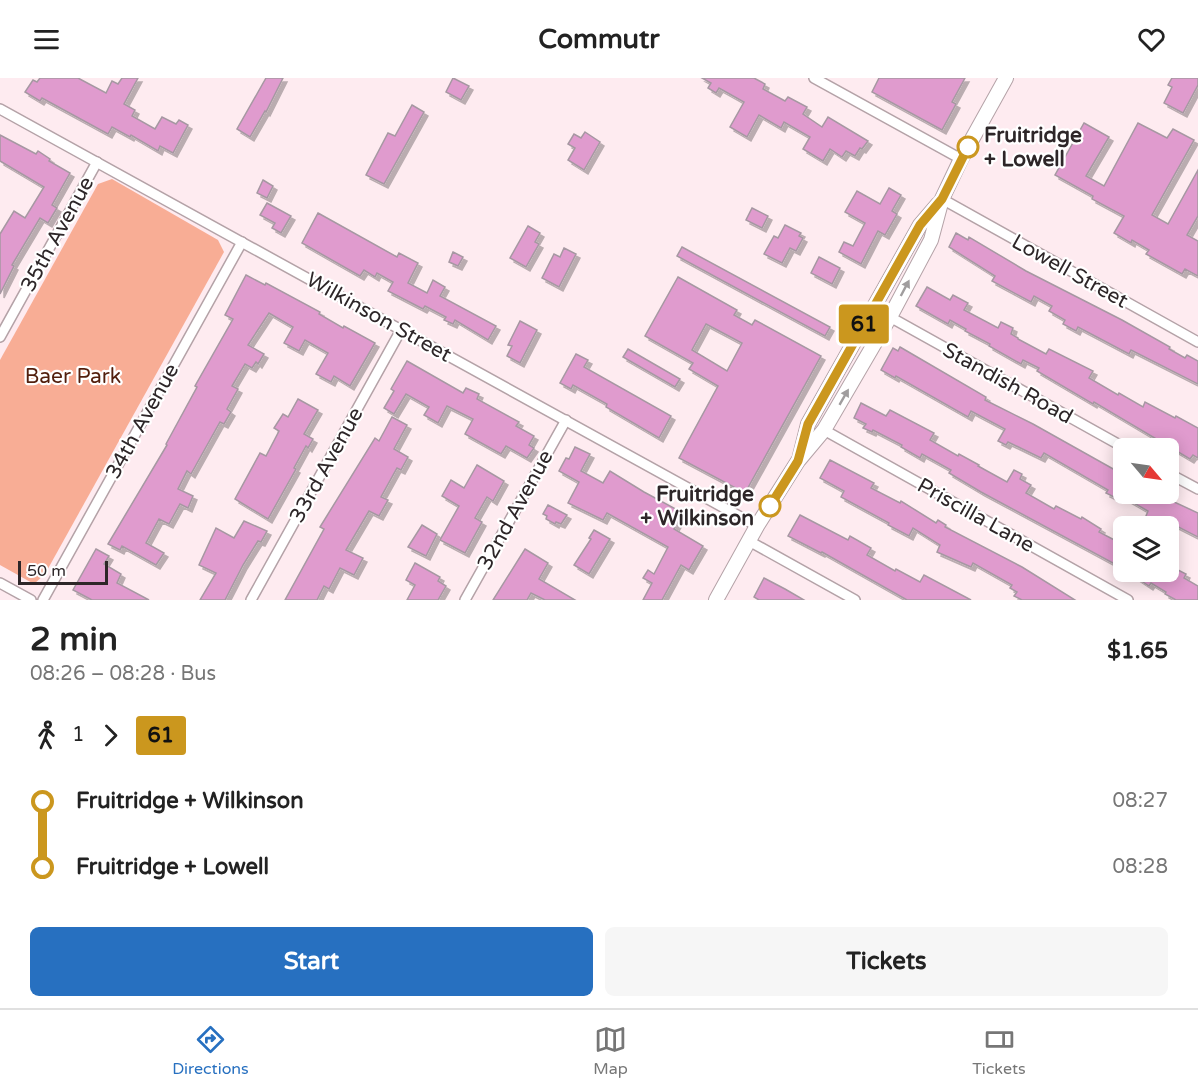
<!DOCTYPE html>
<meta charset="utf-8">
<style>
:root{--surface:#fff;--page:#f6f6f6;--text:#222;--muted:#767676;--line:#e0e0e0;--accent:#2770c0}
body{margin:0;font-family:"Varela Round",sans-serif;background:var(--page);color:var(--text);height:100vh;display:flex;flex-direction:column;font-size:22px;white-space:nowrap}
*{box-sizing:border-box;margin:0}
p{font-size:20px;color:var(--muted)}
.icon{flex:none;width:33px;height:33px;fill:none;stroke:currentColor;stroke-width:2;stroke-linecap:round;stroke-linejoin:round}
.map{position:relative;height:522px;overflow:hidden}
.side{display:flex;flex-direction:column;background:var(--surface);flex:1}
.side>*{flex:none}
.badge{padding:0 12px;border-radius:4px;font-size:21px;line-height:39px}
.needle{width:39px;rotate:119deg}
.fabs{position:absolute;left:1113px;top:360px;display:grid;gap:12px}
.fabs a{display:grid;place-items:center;width:66px;height:66px;border-radius:9px;background:var(--surface);box-shadow:0 3px 15px #0003;font-size:30px}
.scale{position:absolute;left:18px;bottom:15px;width:90px;box-sizing:border-box;padding-left:6px;border:3px solid #2d2628;border-top:0;font-size:16px;line-height:21px;white-space:nowrap;color:#2d2628;-webkit-text-stroke:4px #fff;paint-order:stroke}
.map>.badge{position:absolute;translate:-50% -50%;box-shadow:0 0 0 3px #fff}
.legs{display:flex;align-items:center;gap:9px;height:66px;padding:0 30px;font-size:20px}
.legs p{margin-inline-start:auto}
.overview{display:flex;align-items:center;justify-content:space-between;height:102px;padding:0 30px}
h1{font-size:33px;font-weight:700;line-height:45px}
.button{display:flex;gap:12px;margin-top:auto;padding:12px 30px}
.button a{flex:1;height:69px;border-radius:9px;background:var(--accent);color:#fff;font-size:24px;font-weight:700;line-height:69px;text-align:center}
.button a+a{background:var(--page);color:var(--text)}
ul{padding:0 30px;list-style:none}
li{display:flex;align-items:center;gap:21px;height:66px;font-size:22px}
li i{display:grid;place-items:center;width:9px;height:100%;margin:0 8px;background:currentColor}
li i::after{content:'';width:15px;height:15px;margin:-8px;border:4px solid;border-radius:50%;background:var(--surface)}
li p{margin-inline-start:auto}
li:first-child i{background:linear-gradient(#0000 50%,currentColor 0)}
li:last-child i{background:linear-gradient(currentColor 50%,#0000 0)}
header{display:flex;justify-content:space-between;align-items:center;height:78px;padding:0 30px;background:var(--surface);font-size:27px;font-weight:700}
.tab-bar{display:flex;justify-content:space-around;align-items:center;height:84px;border-top:2px solid var(--line);background:var(--surface);font-size:16px;color:var(--muted)}
.tab-bar a{display:grid;justify-items:center;gap:3px}
.tab-bar .current{color:var(--accent)}
.map>svg:first-child{display:block}
</style>
<header><svg class="icon" aria-label="menu" viewBox="0 0 24 24"><path d="M4 6h16M4 12h16M4 18h16"/></svg>Commutr<svg class="icon" aria-label="heart" viewBox="0 0 24 24"><path d="M12 20l-8-8c-3-5 5-10 8-4 3-6 11-1 8 4z"/></svg></header>
<div class="map">
<svg width="1198" height="522" viewBox="0 0 1198 522">
<defs>
<filter id="shadow"><feDropShadow dx="4" dy="4" stdDeviation="0" flood-color="#0004"/></filter>
</defs>
<rect width="100%" height="100%" fill="#feebf0"/>
<!-- green -->
<path fill="#f8ad95" d="M 112,101 L 218,162 L 224,174 L 45,496 L 34,506 L 0,487 L 0,282 L 98,106 Z"/>
<!-- building -->
<g fill="#e09bce" stroke="#a698a2" stroke-width="1.5" fill-rule="evenodd" filter="url(#shadow)">
<path d="M 40,0 L 78,0 L 106,15 L 112,3 L 118,6 L 122,0 L 138,0 L 124,26 L 135,32 L 132,38 L 155,51 L 162,39 L 176,46 L 179,42 L 188,47 L 173,75 L 160,68 L 158,73 L 131,57 L 130,59 L 112,49 L 108,56 L 42,20 L 40,23 L 25,14 L 33,2 L 37,4 Z"/>
<path d="M 266,0 L 283,0 L 266,34 L 265,33 L 250,59 L 237,51 Z"/>
<path d="M 453,0 L 469,8 L 461,22 L 446,14 Z"/>
<path d="M 702,0 L 754,0 L 765,6 L 763,11 L 785,23 L 788,19 L 807,29 L 803,36 L 822,49 L 828,39 L 868,63 L 862,71 L 860,70 L 855,78 L 846,73 L 842,79 L 830,71 L 823,83 L 803,71 L 810,59 L 784,44 L 781,50 L 759,37 L 747,59 L 730,49 L 744,24 L 719,10 L 716,15 L 708,10 L 711,5 Z"/>
<path d="M 879,0 L 965,0 L 952,24 L 956,26 L 942,52 L 872,14 Z"/>
<path d="M 1172,0 L 1198,0 L 1198,7 L 1183,35 L 1164,25 L 1172,9 L 1168,7 Z"/>
<path d="M 412,27 L 424,34 L 384,106 L 366,97 L 388,55 L 395,58 Z"/>
<path d="M 1084,45 L 1109,59 L 1086,98 L 1104,108 L 1138,45 L 1167,60 L 1173,51 L 1194,62 L 1152,137 L 1168,146 L 1198,92 L 1198,138 L 1187,157 L 1198,163 L 1198,198 L 1185,191 L 1182,196 L 1146,176 L 1149,172 L 1132,162 L 1131,165 L 1114,155 L 1124,138 L 1092,121 L 1093,118 L 1055,97 Z"/>
<path d="M 585,54 L 600,64 L 584,92 L 568,82 L 575,70 L 568,66 L 574,56 L 581,60 Z"/>
<path d="M 0,57 L 36,76 L 38,73 L 50,81 L 49,83 L 70,95 L 52,127 L 57,130 L 48,145 L 40,140 L 12,187 L 14,188 L 0,216 L 0,156 L 14,133 L 25,140 L 44,109 L 0,83 Z"/>
<path d="M 263,102 L 273,108 L 267,120 L 257,115 Z"/>
<path d="M 889,110 L 901,117 L 892,133 L 897,136 L 885,157 L 878,153 L 861,186 L 839,174 L 844,164 L 853,168 L 865,145 L 845,134 L 857,113 L 880,126 Z"/>
<path d="M 267,125 L 291,138 L 281,155 L 272,150 L 275,145 L 260,137 Z"/>
<path d="M 752,130 L 768,138 L 762,150 L 746,142 Z"/>
<path d="M 318,135 L 397,179 L 399,175 L 418,185 L 408,205 L 427,215 L 433,202 L 445,209 L 440,218 L 496,248 L 488,262 L 455,242 L 453,246 L 444,242 L 446,239 L 425,228 L 423,231 L 388,213 L 393,204 L 377,195 L 375,199 L 364,192 L 360,198 L 302,165 Z"/>
<path d="M 785,147 L 801,155 L 799,158 L 803,160 L 796,173 L 790,170 L 782,185 L 764,176 L 774,158 L 778,160 Z"/>
<path d="M 528,148 L 540,155 L 535,164 L 539,166 L 526,189 L 510,180 Z"/>
<path d="M 956,155 L 968,162 L 969,159 L 1026,193 L 1122,242 L 1170,269 L 1169,271 L 1185,280 L 1187,277 L 1198,283 L 1198,306 L 1131,272 L 1129,276 L 1078,249 L 1076,253 L 1063,246 L 1065,242 L 1049,233 L 1052,228 L 1034,218 L 1031,224 L 992,203 L 995,198 L 949,169 Z"/>
<path d="M 682,169 L 830,249 L 825,258 L 677,178 Z"/>
<path d="M 564,170 L 576,176 L 559,209 L 542,200 L 554,176 L 560,179 Z"/>
<path d="M 453,174 L 463,179 L 458,188 L 449,184 Z"/>
<path d="M 819,179 L 840,190 L 832,206 L 811,195 Z"/>
<path d="M 246,197 L 265,207 L 266,205 L 320,234 L 319,236 L 343,250 L 344,248 L 375,265 L 350,308 L 334,298 L 331,304 L 316,296 L 328,275 L 305,262 L 299,273 L 284,265 L 293,249 L 269,235 L 248,267 L 264,276 L 258,286 L 256,284 L 252,290 L 245,286 L 232,308 L 238,311 L 227,331 L 231,334 L 224,346 L 220,344 L 191,396 L 187,393 L 178,411 L 193,418 L 188,430 L 180,426 L 169,446 L 159,441 L 146,465 L 164,475 L 156,487 L 122,468 L 120,472 L 108,466 L 167,367 L 166,366 L 197,309 L 195,308 L 233,241 L 225,237 Z"/>
<path d="M 678,199 L 737,232 L 734,237 L 752,247 L 755,242 L 821,278 L 745,415 L 679,380 L 718,308 L 689,291 L 693,285 L 645,258 ZM 706,246 L 742,265 L 727,293 L 692,272 Z"/>
<path d="M 927,209 L 950,222 L 953,217 L 968,225 L 964,232 L 998,250 L 1001,244 L 1013,250 L 1011,256 L 1018,260 L 1018,261 L 1046,276 L 1049,271 L 1093,293 L 1089,300 L 1118,317 L 1119,315 L 1143,329 L 1145,324 L 1175,340 L 1176,338 L 1198,350 L 1198,380 L 1193,377 L 1190,381 L 1094,324 L 1093,326 L 1037,293 L 1039,290 L 1023,282 L 1021,286 L 989,268 L 990,266 L 965,253 L 966,251 L 950,242 L 948,246 L 916,228 Z"/>
<path d="M 520,243 L 537,252 L 520,285 L 507,278 L 512,268 L 508,267 Z"/>
<path d="M 900,269 L 986,319 L 985,322 L 1033,346 L 1124,397 L 1124,416 L 1157,416 L 1198,435 L 1198,459 L 1161,440 L 1159,445 L 1146,438 L 1148,433 L 1120,417 L 1118,421 L 1106,415 L 1108,412 L 1044,375 L 1041,380 L 1008,364 L 1006,367 L 998,363 L 1005,351 L 971,333 L 968,339 L 896,298 L 895,300 L 881,292 L 893,270 L 898,273 Z"/>
<path d="M 628,271 L 680,301 L 675,309 L 623,279 Z"/>
<path d="M 576,276 L 588,282 L 584,289 L 671,338 L 659,360 L 606,329 L 607,326 L 573,307 L 571,311 L 560,305 Z"/>
<path d="M 407,283 L 463,315 L 466,310 L 479,316 L 477,321 L 519,344 L 516,348 L 534,358 L 529,367 L 534,370 L 527,380 L 506,368 L 501,376 L 465,356 L 473,341 L 447,328 L 438,345 L 424,337 L 429,329 L 406,316 L 394,336 L 384,330 L 394,313 L 391,311 Z"/>
<path d="M 298,321 L 318,332 L 304,356 L 313,361 L 308,370 L 306,368 L 294,390 L 296,391 L 268,441 L 235,421 L 260,375 L 266,378 L 279,353 L 274,350 L 283,336 L 288,339 Z"/>
<path d="M 861,325 L 886,338 L 890,332 L 934,355 L 930,362 L 958,378 L 959,376 L 979,387 L 978,388 L 1007,404 L 1014,392 L 1022,396 L 1020,401 L 1031,407 L 1026,415 L 1054,431 L 1056,428 L 1081,441 L 1082,439 L 1101,451 L 1099,454 L 1124,467 L 1124,491 L 981,414 L 949,395 L 951,392 L 922,376 L 920,380 L 901,369 L 902,367 L 873,352 L 872,354 L 863,350 L 866,346 L 854,340 Z"/>
<path d="M 392,339 L 407,347 L 394,371 L 408,379 L 401,392 L 397,390 L 381,419 L 388,422 L 379,438 L 369,433 L 346,472 L 363,480 L 354,497 L 340,490 L 329,511 L 324,508 L 317,522 L 285,522 L 324,451 L 320,449 L 375,360 L 379,363 Z"/>
<path d="M 575,369 L 590,376 L 581,393 L 603,405 L 610,393 L 644,414 L 683,435 L 674,451 L 703,468 L 689,492 L 681,487 L 662,522 L 643,522 L 652,505 L 643,500 L 648,492 L 654,496 L 668,469 L 607,435 L 603,442 L 568,425 L 579,404 L 559,393 L 566,380 L 569,381 Z"/>
<path d="M 830,382 L 874,405 L 871,410 L 900,425 L 901,423 L 936,445 L 938,442 L 946,447 L 945,449 L 1022,489 L 1075,522 L 1022,522 L 1014,518 L 1017,514 L 1010,510 L 1012,507 L 973,485 L 971,489 L 937,474 L 940,467 L 913,450 L 909,458 L 888,447 L 889,445 L 841,419 L 844,413 L 820,400 Z"/>
<path d="M 477,387 L 504,403 L 493,423 L 487,419 L 475,440 L 482,444 L 465,475 L 440,462 L 459,428 L 442,418 L 451,402 L 464,410 Z"/>
<path d="M 548,427 L 567,437 L 561,446 L 556,444 L 555,446 L 546,441 L 547,438 L 543,436 Z"/>
<path d="M 800,437 L 848,462 L 850,458 L 871,470 L 867,477 L 895,493 L 896,491 L 920,504 L 924,497 L 971,522 L 907,522 L 822,474 L 821,475 L 788,458 Z"/>
<path d="M 244,443 L 267,453 L 261,464 L 258,463 L 243,487 L 225,522 L 200,522 L 216,495 L 199,487 L 216,450 L 234,460 Z"/>
<path d="M 422,447 L 437,456 L 426,478 L 408,469 Z"/>
<path d="M 594,452 L 610,461 L 589,496 L 574,487 L 591,461 L 589,460 Z"/>
<path d="M 96,471 L 109,478 L 104,486 L 121,496 L 117,505 L 149,522 L 92,522 L 73,512 Z"/>
<path d="M 525,471 L 548,485 L 539,501 L 575,522 L 545,522 L 531,515 L 527,522 L 493,522 Z"/>
<path d="M 415,485 L 440,499 L 438,503 L 446,508 L 438,522 L 407,522 L 415,507 L 406,502 Z"/>
<path d="M 1178,492 L 1186,496 L 1184,500 L 1198,508 L 1198,522 L 1176,522 L 1165,516 L 1166,514 L 1151,505 L 1149,508 L 1128,494 L 1164,494 L 1174,499 Z"/>
<path d="M 764,500 L 785,511 L 804,522 L 759,522 L 754,519 Z"/>
</g>
<g fill="none" stroke-linecap="round" stroke-linejoin="round">
<defs>
<g id="street">
<path d="M 814,0 L 961,81"/>
<path d="M 0,31 L 757,448"/>
<path d="M 942,121 L 1198,264"/>
<path d="M 890,239 L 1125,370"/>
<path d="M 0,259 L 97,84"/>
<path d="M 824,352 L 1128,522"/>
<path d="M 1168,395 L 1198,411"/>
<path d="M 749,463 L 855,522"/>
<path d="M 0,505 L 31,522"/>
<path d="M 43,522 L 242,164"/>
<path d="M 251,522 L 401,252"/>
<path d="M 465,522 L 566,342"/>
</g>
<g id="secondary">
<path d="M 800,378 L 808,346 L 920,147 L 938,126"/>
<path d="M 716,522 L 757,448 L 798,383 L 824,352 L 890,239 L 931,162 L 942,121 L 961,81 L 1006,0"/>
</g>
</defs>
<!-- street casing -->
<use href="#street" stroke="#b4a2a7" stroke-width="12"/>
<!-- secondary casing -->
<use href="#secondary" stroke="#b4a2a7" stroke-width="16"/>
<!-- street -->
<use href="#street" stroke="#fff" stroke-width="9"/>
<!-- secondary -->
<use href="#secondary" stroke="#fff" stroke-width="14"/>
</g>
<!-- one-way arrows -->
<defs><path id="oneway-solid" d="M-6-.8H1V-3.2L6.5 0L1 3.2V.8H-6Z" transform="scale(1.5)"/></defs>
<g fill="#a09d9e">
<use href="#oneway-solid" transform="translate(905 210) rotate(-62)"/>
<use href="#oneway-solid" transform="translate(844 319) rotate(-60)"/>
</g>
<g fill="none" stroke-linecap="round" stroke-linejoin="round">
<defs>
<path id="line-1" d="M 770,428 L 798,383 L 808,346 L 920,147 L 942,121 L 968,69"/>
</defs>
<!-- line-1 casing -->
<use href="#line-1" stroke="#fff" stroke-width="14"/>
<!-- line-1 -->
<use href="#line-1" stroke="#cb971e" stroke-width="9"/>
</g>
<!-- markers -->
<g fill="#fff" stroke="#cb971e" stroke-width="3">
<circle cx="968" cy="69" r="10"/>
<circle cx="770" cy="428" r="10"/>
</g>
<g text-anchor="middle" stroke-width="4.5" stroke-linejoin="round" paint-order="stroke">
<!-- stop labels -->
<g font-size="21" font-weight="bold" fill="#2d2628" stroke="#fff" text-anchor="start">
<text x="984" y="64">Fruitridge<tspan x="984" dy="24">+ Lowell</tspan></text>
<text x="754" y="423" text-anchor="end">Fruitridge<tspan x="754" dy="24">+ Wilkinson</tspan></text>
</g>
<!-- street labels -->
<g font-size="21" fill="#2d2628" stroke="#fff">
<text transform="translate(57 156) rotate(-61)" y="7">35th Avenue</text>
<text transform="translate(1070 193) rotate(29)" y="7">Lowell Street</text>
<text transform="translate(379 239) rotate(29)" y="7">Wilkinson Street</text>
<text transform="translate(1008 305) rotate(29)" y="7">Standish Road</text>
<text transform="translate(142 343) rotate(-61)" y="7">34th Avenue</text>
<text transform="translate(326 387) rotate(-61)" y="7">33rd Avenue</text>
<text transform="translate(515 432) rotate(-61)" y="7">32nd Avenue</text>
<text transform="translate(976 437) rotate(29)" y="7">Priscilla Lane</text>
</g>
<!-- park labels -->
<g font-size="21" fill="#521f0d" stroke="#fff">
<text x="73" y="305">Baer Park</text>
</g>
</g>
</svg>
<div class="fabs">
<a><svg class="needle" viewBox="-14 -14 28 28"><path d="M0-13l5 13h-10z" fill="#e53935"/><path d="M0 13l5-13h-10z" fill="#767676"/></svg></a>
<a><svg class="icon" aria-label="layers" viewBox="0 0 24 24"><path d="M12 4l9 5-9 5-9-5zM3 14l9 5 9-5"/></svg></a>
</div>
<div class="scale">50 m</div>
<b class="badge" style="left:864px;top:246px;background:#cb971e;color:#111">61</b>
</div>
<section class="side">
<div class="overview"><div><h1>2 min</h1><p>08:26 – 08:28 · Bus</p></div><b>$1.65</b></div>
<div class="legs"><svg class="icon" aria-label="walk" viewBox="0 0 24 24"><circle cx="13" cy="4" r="2"/><path d="M13 8l-2 6 4 7M11 14l-3 7M7 12l3-4h3l4 4"/></svg>1<svg class="icon" aria-label="forward" viewBox="0 0 24 24"><path d="M9 5l7 7-7 7"/></svg><b class="badge" style="background:#cb971e;color:#111">61</b></div>
<ul>
<li><i style="color:#cb971e"></i><b>Fruitridge + Wilkinson</b><p>08:27</p></li>
<li><i style="color:#cb971e"></i><b>Fruitridge + Lowell</b><p>08:28</p></li>
</ul>
<div class="button"><a>Start</a><a>Tickets</a></div>
</section>
<nav class="tab-bar">
<a class="current"><svg class="icon" aria-label="directions" viewBox="0 0 24 24"><path d="M12 3l9 9-9 9-9-9zM9 14v-3h6M13 9l2 2-2 2"/></svg>Directions</a>
<a><svg class="icon" aria-label="map" viewBox="0 0 24 24"><path d="M3 6l6-2 6 2 6-2v14l-6 2-6-2-6 2zM9 4v14M15 6v14"/></svg>Map</a>
<a><svg class="icon" aria-label="tickets" viewBox="0 0 24 24"><path d="M3 7h18v10H3zM15 7v10"/></svg>Tickets</a>
</nav>
